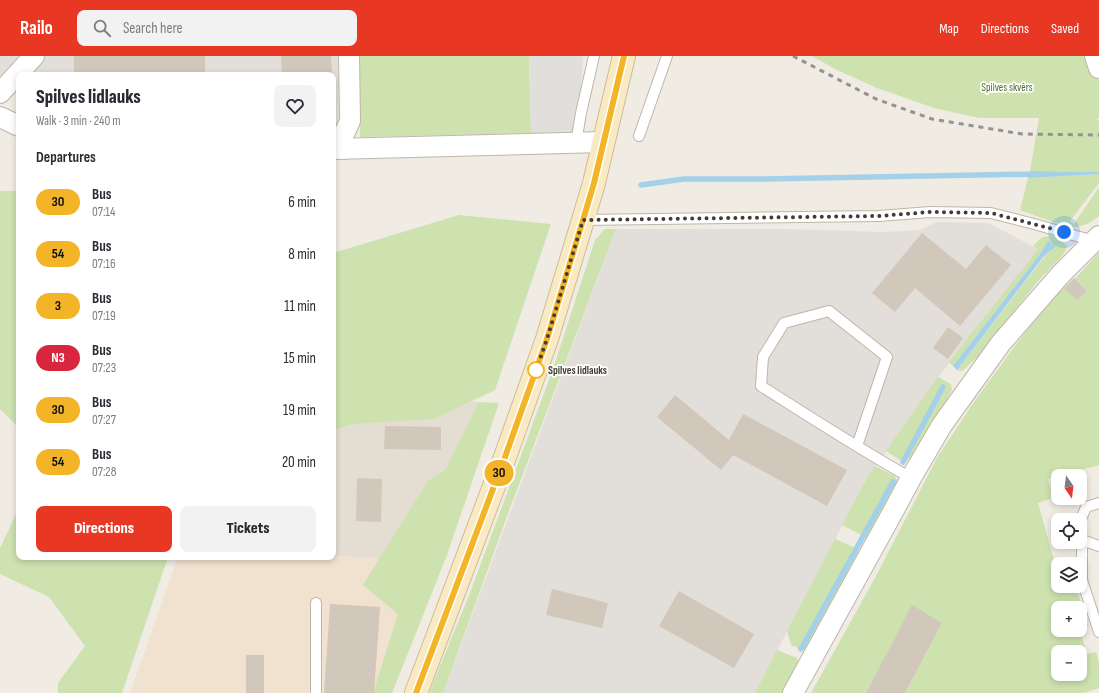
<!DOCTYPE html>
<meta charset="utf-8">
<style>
:root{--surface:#fff;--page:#f2f2f3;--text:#2b2b33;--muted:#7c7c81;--accent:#e83723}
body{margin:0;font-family:"Sofia Sans Condensed",sans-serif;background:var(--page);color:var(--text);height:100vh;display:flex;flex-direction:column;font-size:15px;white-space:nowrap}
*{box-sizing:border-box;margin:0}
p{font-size:13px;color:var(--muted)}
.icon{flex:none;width:22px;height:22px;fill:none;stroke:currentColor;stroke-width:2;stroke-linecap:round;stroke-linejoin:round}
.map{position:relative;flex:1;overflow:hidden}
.drawer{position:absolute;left:16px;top:16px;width:320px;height:488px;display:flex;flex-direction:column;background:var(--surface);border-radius:8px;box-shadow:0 2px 6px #0003}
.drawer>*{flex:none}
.badge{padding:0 8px;border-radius:13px;font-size:14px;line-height:26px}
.needle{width:26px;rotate:166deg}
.tools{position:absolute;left:1051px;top:413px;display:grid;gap:8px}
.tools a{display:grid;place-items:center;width:36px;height:36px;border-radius:8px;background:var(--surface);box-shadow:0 2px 6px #0003;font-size:20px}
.you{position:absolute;width:20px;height:20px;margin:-10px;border:3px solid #fff;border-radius:50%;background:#1a73e8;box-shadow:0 0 0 6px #1a73e833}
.map>.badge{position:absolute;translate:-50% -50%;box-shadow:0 0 0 2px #fff}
h2{padding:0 20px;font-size:15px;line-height:36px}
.round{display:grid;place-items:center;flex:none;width:42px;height:42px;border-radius:8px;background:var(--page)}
.summary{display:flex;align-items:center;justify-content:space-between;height:68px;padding:0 20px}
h1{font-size:19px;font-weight:800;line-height:30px}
.action{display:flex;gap:8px;margin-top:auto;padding:8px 20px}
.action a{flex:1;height:46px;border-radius:8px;background:var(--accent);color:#fff;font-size:16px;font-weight:800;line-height:46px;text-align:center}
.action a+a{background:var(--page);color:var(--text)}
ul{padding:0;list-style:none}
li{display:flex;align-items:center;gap:12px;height:52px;padding:0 20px}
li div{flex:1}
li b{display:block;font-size:15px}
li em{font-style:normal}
li .badge{min-width:44px;font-weight:700;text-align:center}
header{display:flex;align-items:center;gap:24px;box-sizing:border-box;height:56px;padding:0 20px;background:var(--accent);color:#fff}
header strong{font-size:19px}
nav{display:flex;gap:22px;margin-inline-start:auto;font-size:14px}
.search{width:280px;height:36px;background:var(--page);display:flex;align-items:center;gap:10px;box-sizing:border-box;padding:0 14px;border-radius:8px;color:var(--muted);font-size:15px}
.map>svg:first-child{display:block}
</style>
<header>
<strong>Railo</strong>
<div class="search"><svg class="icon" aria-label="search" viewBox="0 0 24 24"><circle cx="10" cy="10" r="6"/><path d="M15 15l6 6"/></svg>Search here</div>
<nav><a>Map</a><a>Directions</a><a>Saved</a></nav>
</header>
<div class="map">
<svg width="1099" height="637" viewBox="0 0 1099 637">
<rect width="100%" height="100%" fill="#f0ece4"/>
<!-- residential -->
<path fill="#e4ddd2" d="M 385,340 L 479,346 L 420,504 L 333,500 L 333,359 Z"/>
<!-- commercial -->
<path fill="#f1e2d0" d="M 333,500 L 420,504 L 374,637 L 130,637 L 178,501 L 333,501 Z"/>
<!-- industrial -->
<g fill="#e2ded9">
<path d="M 0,0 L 27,0 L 19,8 L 0,22 Z"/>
<path d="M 45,0 L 338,0 L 338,86 L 333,86 L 333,19 L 31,19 Z"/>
<path d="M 937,166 L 988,167 L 1038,193 L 946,311 L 866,424 L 755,637 L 443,637 L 616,173 L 787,173 L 884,176 L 920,174 Z"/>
</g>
<!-- green -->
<g fill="#cde2af" fill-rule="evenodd">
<path d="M 359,0 L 529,0 L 531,77 L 360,81 Z"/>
<path d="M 812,0 L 1099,0 L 1099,62 L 1096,63 L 1099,65 L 1099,116 L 1030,115 L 1039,62 L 979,62 L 934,52 L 877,32 L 835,13 Z"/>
<path d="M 1099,118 L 1099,127 L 1070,165 L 1074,168 L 1099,131 L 1099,160 C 1089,168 1080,172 1067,171 L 1020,154 L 1028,122 Z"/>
<path d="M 0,135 L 19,135 L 19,372 L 0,353 Z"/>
<path d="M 459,159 L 551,168 L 495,334 L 434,363 L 352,368 L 333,374 L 333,197 Z"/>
<path d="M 605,173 L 616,173 L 509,455 L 443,637 L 429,637 L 470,537 L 553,313 L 595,184 Z"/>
<path d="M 1052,180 C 1059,182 1063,184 1067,191 L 1064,198 L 1038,225 L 982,297 L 962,315 L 957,314 L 1045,200 L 1055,190 L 1048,186 L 1040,198 L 953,310 L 949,306 L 1038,193 L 1033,190 L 1042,181 Z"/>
<path d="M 1099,196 L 1099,409 L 1048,423 L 1053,442 L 1038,447 L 1058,518 L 1058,530 L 1076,530 L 1088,570 L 1080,573 L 1080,552 L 1058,552 L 1058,574 L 1080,574 L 1087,598 L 1096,596 L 1099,605 L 1099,632 L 1084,637 L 905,637 L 942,567 L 912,550 L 866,637 L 811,637 L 876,520 L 937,402 L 974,346 L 1023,279 L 1062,229 L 1077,244 L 1087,235 L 1075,223 ZM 1058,596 L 1080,596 L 1080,618 L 1058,618 Z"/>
<path d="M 938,321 L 951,328 L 952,334 L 914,400 L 903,406 L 886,395 Z"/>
<path d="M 479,346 L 499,347 L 447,499 L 392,637 L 373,637 L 398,558 L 363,529 L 428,425 L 446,413 Z"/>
<path d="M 875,410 L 895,420 L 899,427 L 867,482 L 842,469 L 866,424 Z"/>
<path d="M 19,452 L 19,501 L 168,501 L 122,637 L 58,637 L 58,627 L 85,590 L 49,541 L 0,518 L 0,492 Z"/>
<path d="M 835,483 L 856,492 L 860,500 L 808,594 L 801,593 L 791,589 L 787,575 Z"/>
<path d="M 777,594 L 797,602 L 799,608 L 782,637 L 755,637 Z"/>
</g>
<!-- parking -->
<path fill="#e1dfdc" d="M 529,0 L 583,0 L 578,77 L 531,77 Z"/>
<!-- water -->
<g fill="#a4d0e9">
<path d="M 1030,115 L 1099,116 L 1099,118 L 1028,122 Z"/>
<path d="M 1048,185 L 1056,190 L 1044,200 L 957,314 L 953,310 L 1040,198 Z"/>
</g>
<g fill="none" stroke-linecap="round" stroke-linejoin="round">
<!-- stream -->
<g stroke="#a4d0e9" stroke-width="5.5">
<path d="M 641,129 L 684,123 L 764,123 L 1037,118"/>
<path d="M 903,406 L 943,331"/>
<path d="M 801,593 L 893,426"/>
</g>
</g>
<!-- building -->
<g fill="#d1c7ba">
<rect x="74" y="0" width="131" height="19"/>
<path d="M 281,0 L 331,0 L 332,19 L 282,19 Z"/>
<path d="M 922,177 L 966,213 L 986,189 L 1011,209 L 960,270 L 915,232 L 895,256 L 872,237 Z"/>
<path d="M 1074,222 L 1087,235 L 1077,244 L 1064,232 Z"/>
<path d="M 948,271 L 963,282 L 948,303 L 933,292 Z"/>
<path d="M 675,339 L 729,384 L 743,358 L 847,414 L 827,450 L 733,399 L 721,414 L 657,361 Z"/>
<path d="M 385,370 L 441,371 L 441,394 L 384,393 Z"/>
<path d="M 357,422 L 382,423 L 381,466 L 356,465 Z"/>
<path d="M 552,533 L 608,547 L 602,572 L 546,559 Z"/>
<path d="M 679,535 L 754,578 L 734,612 L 659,570 Z"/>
<path d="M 330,548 L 380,551 L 374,637 L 324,637 Z"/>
<path d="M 912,549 L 942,567 L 905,637 L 866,637 Z"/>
<rect x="246" y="599" width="18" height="38"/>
</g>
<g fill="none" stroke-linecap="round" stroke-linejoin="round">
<defs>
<g id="service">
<path d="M 639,80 L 667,0"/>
<path d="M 576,87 L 581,57 L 594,0"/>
<path d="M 583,164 L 879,160 L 930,156 L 991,157 L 1034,168 L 1094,185"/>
<path d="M 857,390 L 887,301 L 829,255 L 784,267 L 763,301 L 761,330 C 810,361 859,393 911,422"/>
<path d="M 1080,466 L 1086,451 L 1099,447"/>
<path d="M 1080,475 L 1082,484 L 1099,490"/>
<path d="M 1082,484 L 1082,524 L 1099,576"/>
<path d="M 316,547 L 316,637"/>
</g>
<g id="minor">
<path d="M 1095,0 L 1099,12"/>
<path d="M 0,37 L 34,0"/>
<path d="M 0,61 L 19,70"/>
<path d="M 333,93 L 603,86"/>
<path d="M 343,93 L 343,80 L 350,65 L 349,0"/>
<path d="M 793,637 L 894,454 L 911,422 L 942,369 L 1001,287 L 1061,218 L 1099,180"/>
</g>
<path id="secondary" d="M 416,637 L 505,401 L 547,283 L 583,164 L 594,127 L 624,0"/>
</defs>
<!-- service casing -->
<use href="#service" stroke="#beb6aa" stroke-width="12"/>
<!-- minor casing -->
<use href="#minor" stroke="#beb6aa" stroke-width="22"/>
<!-- secondary casing -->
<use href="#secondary" stroke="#cdbc96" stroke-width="24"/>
<!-- service -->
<use href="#service" stroke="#fff" stroke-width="10"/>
<!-- minor -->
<use href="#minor" stroke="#fff" stroke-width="20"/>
<!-- secondary -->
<use href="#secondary" stroke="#faeac4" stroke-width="22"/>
<!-- rail -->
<path stroke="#939393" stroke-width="3" stroke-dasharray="5 5" stroke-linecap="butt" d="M 793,0 L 876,43 L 932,63 L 1022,78 L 1099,79"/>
</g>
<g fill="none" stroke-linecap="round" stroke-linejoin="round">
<defs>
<path id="line" d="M 416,637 L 505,401 L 547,283 L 583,164 L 594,127 L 624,0"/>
</defs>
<!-- line casing -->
<use href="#line" stroke="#fff" stroke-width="9"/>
<!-- line -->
<use href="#line" stroke="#f4b427" stroke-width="6"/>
<!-- walk -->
<path stroke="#423c34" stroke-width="4" stroke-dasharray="0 7.2" d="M 536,314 L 547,283 L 583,164 L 879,160 L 930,156 L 991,157 L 1064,176"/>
</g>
<!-- markers -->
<circle fill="#fff" stroke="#f4b427" stroke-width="2" cx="536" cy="314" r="8"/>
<g text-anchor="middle" stroke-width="3.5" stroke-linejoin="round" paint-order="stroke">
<!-- park labels -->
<g font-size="11" fill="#496e2d" stroke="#fff">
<text x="1007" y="35">Spilves skvērs</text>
</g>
<!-- stop labels -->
<g font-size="11" font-weight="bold" fill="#423c34" stroke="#fff" text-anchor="start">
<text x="548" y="318">Spilves lidlauks</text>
</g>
</g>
</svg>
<div class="tools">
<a><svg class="needle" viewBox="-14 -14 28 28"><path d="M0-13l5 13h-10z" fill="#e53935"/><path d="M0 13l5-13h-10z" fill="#7c7c81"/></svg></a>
<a><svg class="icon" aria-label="locate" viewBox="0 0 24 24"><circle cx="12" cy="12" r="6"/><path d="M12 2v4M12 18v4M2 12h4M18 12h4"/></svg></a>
<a><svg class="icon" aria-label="layers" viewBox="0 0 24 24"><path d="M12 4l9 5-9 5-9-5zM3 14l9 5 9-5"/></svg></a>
<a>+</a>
<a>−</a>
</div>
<div class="you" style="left:1064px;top:176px"></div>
<b class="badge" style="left:499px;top:417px;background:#f4b427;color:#111">30</b>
<section class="drawer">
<div class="summary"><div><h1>Spilves lidlauks</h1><p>Walk · 3 min · 240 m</p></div><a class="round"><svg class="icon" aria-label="heart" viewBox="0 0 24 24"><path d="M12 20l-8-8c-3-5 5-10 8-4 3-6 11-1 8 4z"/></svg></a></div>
<h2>Departures</h2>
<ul>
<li><span class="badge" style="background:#f4b427;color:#111">30</span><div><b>Bus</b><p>07:14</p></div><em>6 min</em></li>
<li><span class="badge" style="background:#f4b427;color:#111">54</span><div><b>Bus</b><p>07:16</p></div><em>8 min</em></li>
<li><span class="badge" style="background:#f4b427;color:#111">3</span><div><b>Bus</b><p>07:19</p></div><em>11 min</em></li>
<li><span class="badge" style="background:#d7263d;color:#fff">N3</span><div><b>Bus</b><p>07:23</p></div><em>15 min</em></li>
<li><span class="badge" style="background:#f4b427;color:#111">30</span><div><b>Bus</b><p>07:27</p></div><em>19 min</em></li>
<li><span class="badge" style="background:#f4b427;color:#111">54</span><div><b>Bus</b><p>07:28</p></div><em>20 min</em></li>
</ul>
<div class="action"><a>Directions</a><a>Tickets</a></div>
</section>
</div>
